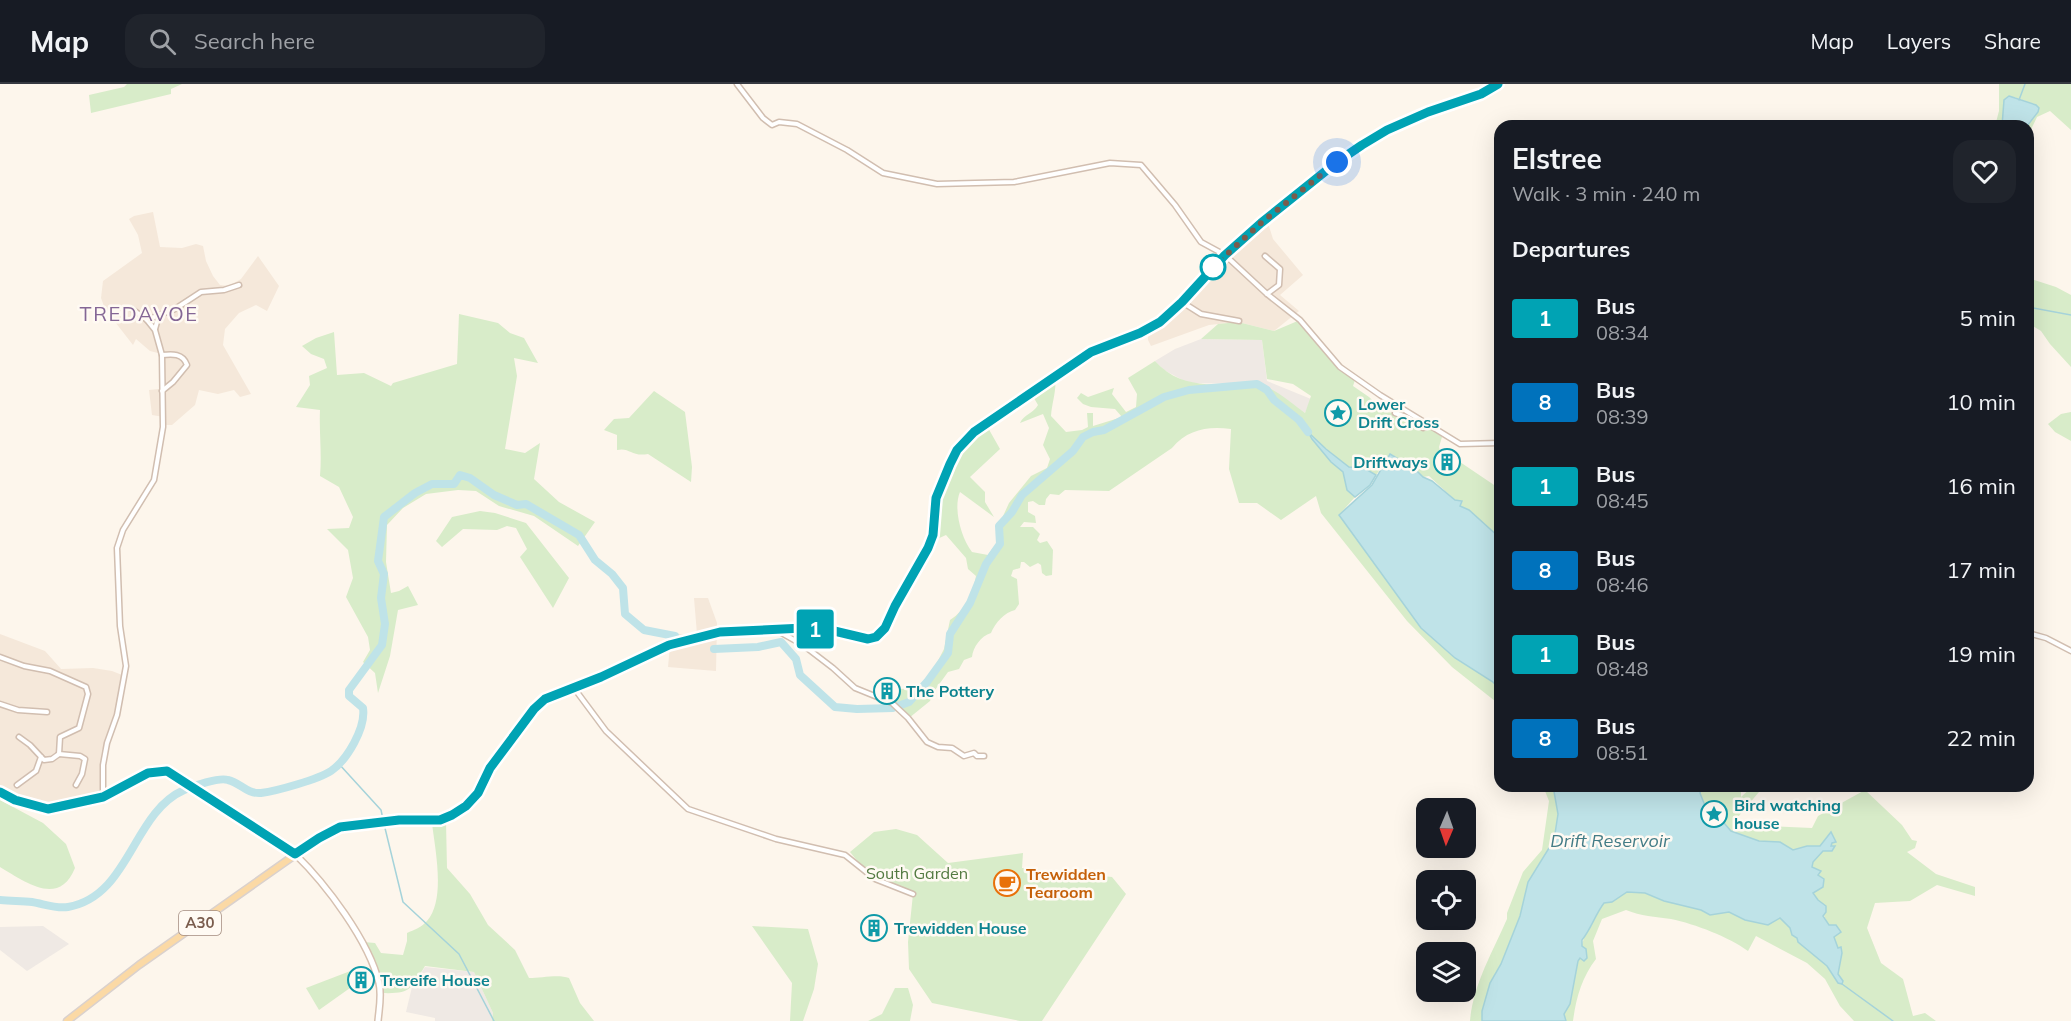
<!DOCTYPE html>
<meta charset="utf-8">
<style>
:root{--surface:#171b24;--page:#20242c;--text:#f1f3f6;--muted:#9ea1a6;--line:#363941}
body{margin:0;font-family:Mulish,sans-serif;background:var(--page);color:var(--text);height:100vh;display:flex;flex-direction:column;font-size:22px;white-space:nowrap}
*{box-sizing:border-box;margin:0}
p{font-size:20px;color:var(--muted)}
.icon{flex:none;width:33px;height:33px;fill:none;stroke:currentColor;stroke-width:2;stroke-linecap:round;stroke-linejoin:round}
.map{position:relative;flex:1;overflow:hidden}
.details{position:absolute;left:1494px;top:36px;width:540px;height:672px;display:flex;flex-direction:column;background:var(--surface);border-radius:18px;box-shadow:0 6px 24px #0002}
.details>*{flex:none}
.badge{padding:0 12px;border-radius:4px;font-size:21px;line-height:39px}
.needle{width:39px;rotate:182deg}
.buttons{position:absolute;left:1416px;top:714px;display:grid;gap:12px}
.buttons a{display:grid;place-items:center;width:60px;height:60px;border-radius:12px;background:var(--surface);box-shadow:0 6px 24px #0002;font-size:30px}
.you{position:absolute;width:30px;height:30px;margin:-15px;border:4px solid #fff;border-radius:50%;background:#1a73e8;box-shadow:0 0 0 9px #1a73e833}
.map>.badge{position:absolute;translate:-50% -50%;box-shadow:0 0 0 3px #fff}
h2{padding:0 18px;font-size:22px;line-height:54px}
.round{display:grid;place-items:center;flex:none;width:63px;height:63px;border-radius:18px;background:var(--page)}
.head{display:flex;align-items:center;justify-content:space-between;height:102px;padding:0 18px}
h1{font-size:28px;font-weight:700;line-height:45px}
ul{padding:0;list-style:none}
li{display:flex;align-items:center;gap:18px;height:84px;padding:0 18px}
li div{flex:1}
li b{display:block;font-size:22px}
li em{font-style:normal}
li .badge{min-width:66px;font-weight:700;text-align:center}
header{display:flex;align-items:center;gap:36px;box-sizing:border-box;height:84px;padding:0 30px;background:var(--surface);border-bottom:2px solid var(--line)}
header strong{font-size:28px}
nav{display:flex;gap:33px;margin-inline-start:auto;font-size:21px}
.search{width:420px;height:54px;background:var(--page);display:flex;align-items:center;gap:15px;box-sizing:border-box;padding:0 21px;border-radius:18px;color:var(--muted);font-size:22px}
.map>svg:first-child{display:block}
</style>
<header>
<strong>Map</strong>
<div class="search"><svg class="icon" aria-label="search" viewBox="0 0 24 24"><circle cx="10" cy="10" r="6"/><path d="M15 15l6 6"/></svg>Search here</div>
<nav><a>Map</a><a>Layers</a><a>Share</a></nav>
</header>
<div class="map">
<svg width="2071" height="937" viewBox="0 0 2071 937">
<rect width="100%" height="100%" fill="#fdf6ec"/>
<!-- residential -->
<g fill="#f5e8da">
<path d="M 153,128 L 160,163 L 182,164 L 196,160 L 203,162 L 206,177 L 213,192 L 220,201 L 229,202 L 241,195 L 258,172 L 279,202 L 267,227 L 256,221 L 239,229 L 225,245 L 223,261 L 251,310 L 240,313 L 234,306 L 218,310 L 199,306 L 195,321 L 172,341 L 166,341 L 164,333 L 152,331 L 149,306 L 159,305 L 162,270 L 150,267 L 136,255 L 133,261 L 105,225 L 101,214 L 103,197 L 142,169 L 138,151 L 129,135 L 134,132 Z"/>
<path d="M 1268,139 L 1273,155 L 1303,191 L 1280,211 L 1299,227 L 1274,247 L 1238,238 L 1209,241 L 1151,262 L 1148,256 L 1148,249 L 1181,223 L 1211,188 L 1260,143 Z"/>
<path d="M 694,514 L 708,514 L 717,539 L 716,587 L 668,583 L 671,550 L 697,550 Z"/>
<path d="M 0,550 L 45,567 L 61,585 L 93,584 L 112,587 L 122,591 L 113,641 L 102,666 L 100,686 L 101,702 L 98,710 L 46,720 L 12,712 L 0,705 Z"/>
</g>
<!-- industrial -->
<g fill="#efe9e4">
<path d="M 1201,255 L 1262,256 L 1267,297 L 1311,315 L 1305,329 L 1268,304 L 1256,300 L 1188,299 L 1164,286 L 1155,277 L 1175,265 Z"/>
<path d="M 43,842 L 69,860 L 27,887 L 0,866 L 0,843 Z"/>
<path d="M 425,883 L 474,888 L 493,929 L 492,937 L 435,937 L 435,934 L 406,928 L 412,903 Z"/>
</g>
<!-- green -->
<g fill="#d8ecc9">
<path d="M 127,0 L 182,0 L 171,5 L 171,10 L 91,29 L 89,11 L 124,3 Z"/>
<path d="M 1999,0 L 2071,0 L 2071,46 L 2050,27 L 2037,33 L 2028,52 L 2027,42 L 2038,28 L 2036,21 L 2014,13 L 2002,42 L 1995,42 L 1999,27 Z"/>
<path d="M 2028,194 L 2056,203 L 2071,211 L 2071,283 L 2050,260 L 2041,247 L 2028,239 Z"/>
<path d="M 459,230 L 498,239 L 510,249 L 524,254 L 538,279 L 514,274 L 517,292 L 505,365 L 525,369 L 540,359 L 534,395 L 559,418 L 595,438 L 578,462 L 534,432 L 499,422 L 476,407 L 458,406 L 426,410 L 403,424 L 387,441 L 386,478 L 391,509 L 399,507 L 408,502 L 418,521 L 398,526 L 390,572 L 378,609 L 375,589 L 363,578 L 370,566 L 368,553 L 346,513 L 353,494 L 348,466 L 327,445 L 349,444 L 353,433 L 339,403 L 320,392 C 322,370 319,348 320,326 L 296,323 L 310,301 L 309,292 L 327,284 L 324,275 L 311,270 L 302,262 L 316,254 L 334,248 L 337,291 L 364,289 L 391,302 L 393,299 L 457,280 Z"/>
<path d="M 1300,236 L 1340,283 L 1356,293 L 1353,302 L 1369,313 L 1385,328 L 1395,329 L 1409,334 L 1425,346 L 1432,345 L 1442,353 L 1439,363 L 1443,379 L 1449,382 L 1460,378 L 1500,405 L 1500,454 L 1469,426 L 1460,422 L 1462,418 L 1455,416 L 1429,392 L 1423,393 L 1415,385 L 1391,370 L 1376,391 L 1364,384 L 1349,383 L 1313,354 L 1331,378 L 1343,388 L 1347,406 L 1355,413 L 1339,431 L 1421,544 L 1455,574 L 1493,598 L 1500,606 L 1500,621 L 1452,583 L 1407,537 L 1321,429 L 1316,412 L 1281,436 L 1257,419 L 1239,419 L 1229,385 L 1231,345 C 1208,342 1188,345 1172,364 L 1109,407 L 1065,406 L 1059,411 L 1050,410 L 1046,415 L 1045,421 L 1039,421 L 1033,417 L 1028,418 L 1028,428 L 1035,432 L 1036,439 L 1024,438 L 1020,443 L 1033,443 L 1040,450 L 1037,456 L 1040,459 L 1047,457 L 1053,466 L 1052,491 L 1046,492 L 1042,489 L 1041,481 L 1038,479 L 1030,483 L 1024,478 L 1021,478 L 1020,484 L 1013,486 L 1011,492 L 1017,495 L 1019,520 L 1015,526 C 1005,528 995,539 991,549 C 981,552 973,563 972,573 L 964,576 L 959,585 L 948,588 L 935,606 L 930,617 L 909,634 L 892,619 L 899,605 L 924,604 L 944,565 L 950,536 C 966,526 973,509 976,492 L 968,485 L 966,474 L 946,451 L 935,456 C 939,405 944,375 987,342 L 1000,365 L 970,393 L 985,408 L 985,418 L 994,433 L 960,408 C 953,424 961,454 972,468 L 988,471 L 998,457 L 999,441 L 1009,419 L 1031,392 L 1047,384 L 1050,375 L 1043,361 L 1049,344 L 1043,330 L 1020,339 C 1024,330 1033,330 1038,321 L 1031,309 L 1055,292 C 1057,306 1052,318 1051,332 L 1066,348 L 1082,346 L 1088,343 L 1087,329 L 1093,329 L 1093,342 L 1122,333 L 1115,325 L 1091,323 L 1083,320 L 1077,314 L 1081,309 L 1088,313 L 1114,304 L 1112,310 L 1126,328 L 1136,323 L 1137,310 L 1128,294 L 1155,277 C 1185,311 1226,296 1266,303 C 1276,306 1295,322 1305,329 L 1311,312 L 1293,300 L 1267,295 L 1262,256 L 1201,255 L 1218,240 L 1238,238 L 1274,247 Z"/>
<path d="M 654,307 L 685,328 L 692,383 L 691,398 L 648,370 C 631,373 630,363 617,366 L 617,351 L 604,346 L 614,335 L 629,334 Z"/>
<path d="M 2071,328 L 2071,357 L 2055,348 L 2048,340 L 2061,330 Z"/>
<path d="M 480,427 L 495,429 L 526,439 L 569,494 L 553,524 L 520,473 L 527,465 L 516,444 L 507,442 L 497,446 L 463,445 L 442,463 L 436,457 L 452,433 Z"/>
<path d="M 1543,702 L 1553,702 L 1558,730 L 1554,756 L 1528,799 L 1520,832 L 1501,880 L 1490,899 L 1482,927 L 1482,937 L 1470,937 C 1473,901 1493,867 1507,835 L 1507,829 L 1523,788 L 1542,766 L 1549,717 Z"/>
<path d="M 1702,702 L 1741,702 L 1741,713 L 1753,702 L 1764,702 L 1738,733 L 1740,741 L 1812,744 L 1818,732 L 1865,706 L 1902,741 L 1912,756 L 1917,757 L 1915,764 L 1907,768 L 1936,790 L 1975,803 L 1975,812 L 1937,801 L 1910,817 L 1875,819 L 1867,844 L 1881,879 L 1903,895 L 1913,932 L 1925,929 L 1936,937 L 1854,937 L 1840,922 L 1825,895 L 1807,879 L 1756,852 L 1748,867 C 1729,853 1695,840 1671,835 C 1655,833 1641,832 1626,826 L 1602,835 L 1593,857 L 1596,875 C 1582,893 1576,914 1573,937 L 1563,937 L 1571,897 L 1593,824 L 1627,808 L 1645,809 L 1829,842 L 1793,766 L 1759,757 L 1731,747 L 1724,739 L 1714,737 L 1709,732 L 1700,708 Z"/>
<path d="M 0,716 L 43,739 L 66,760 L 75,784 C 59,824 24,797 0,783 Z"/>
<path d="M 446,738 L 447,784 L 470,810 L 488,841 L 515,866 L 529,894 C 541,894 559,890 569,894 L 580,919 L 594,937 L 492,937 L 493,929 L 474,888 L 425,882 C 410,906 411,910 381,909 L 364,858 L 375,859 L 381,869 L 403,871 L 407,857 L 407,849 C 414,846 422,843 427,837 C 446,815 435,766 432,739 Z"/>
<path d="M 896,745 L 917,751 L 948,779 L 1023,769 L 1022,784 L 1112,793 L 1126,810 L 1042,937 L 1020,937 L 932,919 L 909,885 L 908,858 L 913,810 L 869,791 L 850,768 L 874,748 Z"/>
<path d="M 752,842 L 808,845 L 818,880 L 814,905 L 803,937 L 790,937 L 792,899 Z"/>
<path d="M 353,886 L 357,899 L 319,926 L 306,904 Z"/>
<path d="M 895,904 L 908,904 L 913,921 L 910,937 L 868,937 L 882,930 Z"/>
</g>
<!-- water -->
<g fill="#bfe3e8" stroke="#a5d3da" stroke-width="1.5">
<path d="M 2009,12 L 2036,21 L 2039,24 L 2038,28 L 2027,42 L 2002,42 L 2004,16 Z"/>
<path d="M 1308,348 L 1326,365 L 1349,383 L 1364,384 L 1376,391 L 1370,401 L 1355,413 L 1347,406 L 1343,388 L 1331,378 L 1312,355 Z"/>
<path d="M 1390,370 L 1415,385 L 1423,393 L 1432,397 L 1455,416 L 1462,417 L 1460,422 L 1469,426 L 1500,454 L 1500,606 L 1493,598 L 1455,574 L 1421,544 L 1339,431 L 1372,401 Z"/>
<path d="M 1553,702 L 1702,702 L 1700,709 L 1709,732 L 1714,737 L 1724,739 L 1731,747 L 1759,757 L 1780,758 L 1793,766 L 1807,762 L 1820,762 L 1831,748 L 1836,758 L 1832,759 L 1831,762 L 1835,762 L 1832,767 L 1823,767 L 1813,778 L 1812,783 L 1821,787 L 1818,791 L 1824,795 L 1823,803 L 1813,809 L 1818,816 L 1826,822 L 1826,828 L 1823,832 L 1829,841 L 1836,841 L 1841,848 L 1834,853 L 1838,864 L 1841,863 L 1842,869 L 1838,890 L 1843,897 L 1842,900 L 1838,899 L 1827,882 L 1798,858 L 1797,854 L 1792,851 L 1790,844 L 1780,834 L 1768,841 L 1745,836 L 1729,828 L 1710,831 L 1701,826 L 1664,817 L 1645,809 L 1627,808 L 1612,818 L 1604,819 C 1595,831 1591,845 1582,856 L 1582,862 L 1586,865 L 1587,874 L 1584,877 L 1580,874 L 1578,877 L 1570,920 L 1564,930 L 1566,937 L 1482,937 L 1482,927 L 1490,899 L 1501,880 L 1520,832 L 1528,798 L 1554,756 L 1558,730 Z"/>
</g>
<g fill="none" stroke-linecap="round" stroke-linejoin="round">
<!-- stream -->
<g stroke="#a5d3da" stroke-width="1.5">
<path d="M 2019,16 L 2025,0"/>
<path d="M 2028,223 L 2071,231"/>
<path d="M 339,680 L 381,726 L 383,735"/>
<path d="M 384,740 L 403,818 L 459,870 L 494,937"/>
<path d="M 1842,900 L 1893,937"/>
</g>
<!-- river -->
<g stroke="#bfe3e8" stroke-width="8">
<path d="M 714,565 L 758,563 L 781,558 L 796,575 L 800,591 L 835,623 L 857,625 L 893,624"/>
<path d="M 898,622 L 909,618 L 927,598 L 948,569 L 950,550 L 970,519 L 986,480 L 1000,460 L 999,442 L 1012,428 L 1022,411 L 1073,367 L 1083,353 L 1093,348 L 1104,346 L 1164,313 L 1189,306 L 1257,300 L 1267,306 L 1274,316 L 1299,336 L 1308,348"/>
<path d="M 0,816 C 11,817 22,817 32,818 C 44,820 56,825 68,823 C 130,812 132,729 184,706 C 193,702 219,693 228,696 C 241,699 246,710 261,709 C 277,707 319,695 331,687 C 347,676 366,644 363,624 L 349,612 L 349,606 L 382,561 L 385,540 L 381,514 L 384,490 L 378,477 L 384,433 L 415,409 L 432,400 L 454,400 L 460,391 L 470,394 L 494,411 L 517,421 L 526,420 L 579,451 L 595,476 L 612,490 L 623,504 L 625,530 L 644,546 L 675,552"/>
</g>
<defs>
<g id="street">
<path d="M 737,0 L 763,34 L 772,41 L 779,38 L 797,40 L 847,66 L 883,89 L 937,100 L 1014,98 L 1110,79 L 1141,81 L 1175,121 L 1201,158 L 1225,171 L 1267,210 L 1300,236 L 1340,283 L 1380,311 L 1460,360 L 1500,359"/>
<path d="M 1265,172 L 1280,185 L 1279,201 L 1267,210"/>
<path d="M 1182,218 L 1201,230 L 1239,237"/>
<path d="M 147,236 L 159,231"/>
<path d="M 155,245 L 159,231 L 175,225 L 201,208 L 224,206 L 239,201"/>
<path d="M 162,271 C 172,270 183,269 187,281 L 173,298 L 162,307"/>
<path d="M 1395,329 L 1409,334 L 1423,344 L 1430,341"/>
<path d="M 778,547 L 803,561 L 833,584 L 855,604 L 892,619 L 908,634 L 927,658 L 938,663 L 952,664 L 964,672 L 974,669 L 977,672 L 984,672"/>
<path d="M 2028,549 L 2046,554 L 2071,567"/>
<path d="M 0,573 L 24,582 L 50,587 L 86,603 L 88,610 L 79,644 L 60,653 L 59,670"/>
<path d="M 574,604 L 606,647 L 688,725 L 776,755 L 845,771 L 875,795 L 913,810"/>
<path d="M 0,620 L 18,626 L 47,628"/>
<path d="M 19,653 L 30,661 L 44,676 L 52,675 L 59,670"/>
<path d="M 59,670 L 80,672 L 85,675 L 82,690 L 76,701"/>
<path d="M 17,701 L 36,687 L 41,673"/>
<path d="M 103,713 L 103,681 L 107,659 L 117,631 L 126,582 L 120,542 L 117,464 L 123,446 L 154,396 L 163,343 L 162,271 L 155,246 L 147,236 L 132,225"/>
</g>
<path id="secondary" d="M 0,708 L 14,716 L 48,725 L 103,713 L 148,689 L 169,687 L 295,770 C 326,800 369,857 379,899 C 382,911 379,925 378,937"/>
<path id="primary" d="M 67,937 L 139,881 L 319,754 L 340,743 L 365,739 L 399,736 L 440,736 L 452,731 L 466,722 L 478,709 L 490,684 L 534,625 L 545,615 L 601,593 L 669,561 L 720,548 L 804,544 L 830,546 L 868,555 L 876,553 L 885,544 L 895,522 L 928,464 L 933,451 L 936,414 L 949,380 L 957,366 L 974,348 L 1091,268 L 1140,249 L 1160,238 L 1182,218 L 1225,171 L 1261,139 L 1337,78 L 1362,61 L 1387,46 L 1428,28 L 1481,10 L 1498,0"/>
</defs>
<!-- street casing -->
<use href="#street" stroke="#d1beb0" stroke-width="7"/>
<!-- secondary casing -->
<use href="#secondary" stroke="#d6c0b0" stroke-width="8"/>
<!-- primary casing -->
<use href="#primary" stroke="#dad1cd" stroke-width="9"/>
<!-- street -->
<use href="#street" stroke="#fff" stroke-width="4"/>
<!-- secondary -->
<use href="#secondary" stroke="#fff" stroke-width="5"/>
<!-- primary -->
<use href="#primary" stroke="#fbd9a5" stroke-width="6"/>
</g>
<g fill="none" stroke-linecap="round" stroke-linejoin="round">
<defs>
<path id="line" d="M 0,708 L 15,716 L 48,725 L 103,713 L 148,689 L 167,687 L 295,770 L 319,754 L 340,743 L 399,736 L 440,736 L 452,731 L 466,722 L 478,709 L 490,684 L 534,625 L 545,615 L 601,593 L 669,561 L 720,548 L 804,544 L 830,546 L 868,555 L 876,553 L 885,544 L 895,522 L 928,464 L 933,451 L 936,414 L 950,380 L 957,366 L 974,348 L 1091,268 L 1140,249 L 1160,238 L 1182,218 L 1225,171 L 1261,139 L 1337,78 L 1362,61 L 1387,46 L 1428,28 L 1481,10 L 1498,0"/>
</defs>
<!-- line casing -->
<use href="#line" stroke="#fff" stroke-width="14"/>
<!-- line -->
<use href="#line" stroke="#00a3b4" stroke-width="9"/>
<!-- walk -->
<path stroke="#7a5c4d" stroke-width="6" stroke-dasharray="0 10.8" d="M 1213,183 L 1261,139 L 1337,78"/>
</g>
<!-- icons -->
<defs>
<symbol id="sight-ring" viewBox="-11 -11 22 22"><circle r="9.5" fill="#fffaf3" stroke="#0f9aa8" stroke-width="1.5"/><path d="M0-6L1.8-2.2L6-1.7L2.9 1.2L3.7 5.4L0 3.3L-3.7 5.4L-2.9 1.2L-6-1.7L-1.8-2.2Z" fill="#0f9aa8"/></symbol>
<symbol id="building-ring" viewBox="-11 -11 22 22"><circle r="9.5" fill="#fffaf3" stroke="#0f9aa8" stroke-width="1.5"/><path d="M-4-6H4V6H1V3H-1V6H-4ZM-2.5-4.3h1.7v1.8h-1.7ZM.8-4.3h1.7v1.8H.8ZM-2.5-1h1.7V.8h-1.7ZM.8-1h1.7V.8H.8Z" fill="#0f9aa8"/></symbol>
<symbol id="cafe-ring" viewBox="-11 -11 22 22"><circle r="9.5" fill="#fffaf3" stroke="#e8710a" stroke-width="1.5"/><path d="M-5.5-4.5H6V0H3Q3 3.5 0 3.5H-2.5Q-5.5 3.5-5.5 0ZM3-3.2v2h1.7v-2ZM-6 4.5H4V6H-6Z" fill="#e8710a"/></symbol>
</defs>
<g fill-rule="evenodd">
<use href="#sight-ring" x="1323" y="314" width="30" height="30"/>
<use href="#building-ring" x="1432" y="363" width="30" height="30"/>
<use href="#building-ring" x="872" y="592" width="30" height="30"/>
<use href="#sight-ring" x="1699" y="715" width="30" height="30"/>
<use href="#cafe-ring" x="992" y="784" width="30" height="30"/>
<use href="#building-ring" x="859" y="829" width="30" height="30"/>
<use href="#building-ring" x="346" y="881" width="30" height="30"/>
</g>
<!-- markers -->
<circle fill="#fff" stroke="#00a3b4" stroke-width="3" cx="1213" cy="183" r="12"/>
<g text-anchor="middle" stroke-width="5" stroke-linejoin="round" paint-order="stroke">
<!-- shield labels -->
<rect fill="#fffaf3" stroke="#a28b7f" stroke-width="1.5" x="179" y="827" width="42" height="24" rx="4.5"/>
<g font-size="15" font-weight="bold" fill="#7a5c4d">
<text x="200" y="844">A30</text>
</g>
<!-- culture labels -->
<g font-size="16" font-weight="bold" fill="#0d838f" stroke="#fffaf3" text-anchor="start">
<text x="1358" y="326">Lower<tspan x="1358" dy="18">Drift Cross</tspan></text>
<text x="1428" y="384" text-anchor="end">Driftways</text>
<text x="906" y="613">The Pottery</text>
<text x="1734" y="727">Bird watching<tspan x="1734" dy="18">house</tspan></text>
<text x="894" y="850">Trewidden House</text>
<text x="380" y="902">Trereife House</text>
</g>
<!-- park labels -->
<g font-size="16" fill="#537a41" stroke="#fffaf3">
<text x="917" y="795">South Garden</text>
</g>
<!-- food labels -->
<g font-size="16" font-weight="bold" fill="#c56008" stroke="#fffaf3" text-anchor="start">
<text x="1026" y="796">Trewidden<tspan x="1026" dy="18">Tearoom</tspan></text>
</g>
<!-- water labels -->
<g font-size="18" font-style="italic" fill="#437c86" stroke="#fffaf3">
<text x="1610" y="763">Drift Reservoir</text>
</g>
<!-- quarter labels -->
<g font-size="20" letter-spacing="1.5" fill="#846695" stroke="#fffaf3">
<text x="139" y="237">TREDAVOE</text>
</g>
</g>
</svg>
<div class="buttons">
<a><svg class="needle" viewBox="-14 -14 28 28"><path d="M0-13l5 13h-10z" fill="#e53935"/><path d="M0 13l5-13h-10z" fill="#9ea1a6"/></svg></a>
<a><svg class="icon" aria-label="locate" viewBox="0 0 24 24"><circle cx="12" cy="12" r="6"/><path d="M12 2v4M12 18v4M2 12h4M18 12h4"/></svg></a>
<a><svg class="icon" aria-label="layers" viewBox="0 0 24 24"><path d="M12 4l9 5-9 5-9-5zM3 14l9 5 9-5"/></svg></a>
</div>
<div class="you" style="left:1337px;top:78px"></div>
<b class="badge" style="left:815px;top:545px;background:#00a3b4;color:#fff">1</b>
<section class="details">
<div class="head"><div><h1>Elstree</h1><p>Walk · 3 min · 240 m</p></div><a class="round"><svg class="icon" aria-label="heart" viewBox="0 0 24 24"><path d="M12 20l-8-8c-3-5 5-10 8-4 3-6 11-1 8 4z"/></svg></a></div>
<h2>Departures</h2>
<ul>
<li><span class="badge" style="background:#00a3b4;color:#fff">1</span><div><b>Bus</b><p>08:34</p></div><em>5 min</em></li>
<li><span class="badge" style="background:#0072bc;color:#fff">8</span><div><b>Bus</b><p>08:39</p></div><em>10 min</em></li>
<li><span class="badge" style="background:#00a3b4;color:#fff">1</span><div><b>Bus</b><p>08:45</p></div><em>16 min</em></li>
<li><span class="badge" style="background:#0072bc;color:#fff">8</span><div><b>Bus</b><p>08:46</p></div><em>17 min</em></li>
<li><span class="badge" style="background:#00a3b4;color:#fff">1</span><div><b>Bus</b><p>08:48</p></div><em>19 min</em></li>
<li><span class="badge" style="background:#0072bc;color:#fff">8</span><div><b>Bus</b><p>08:51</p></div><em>22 min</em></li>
</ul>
</section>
</div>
